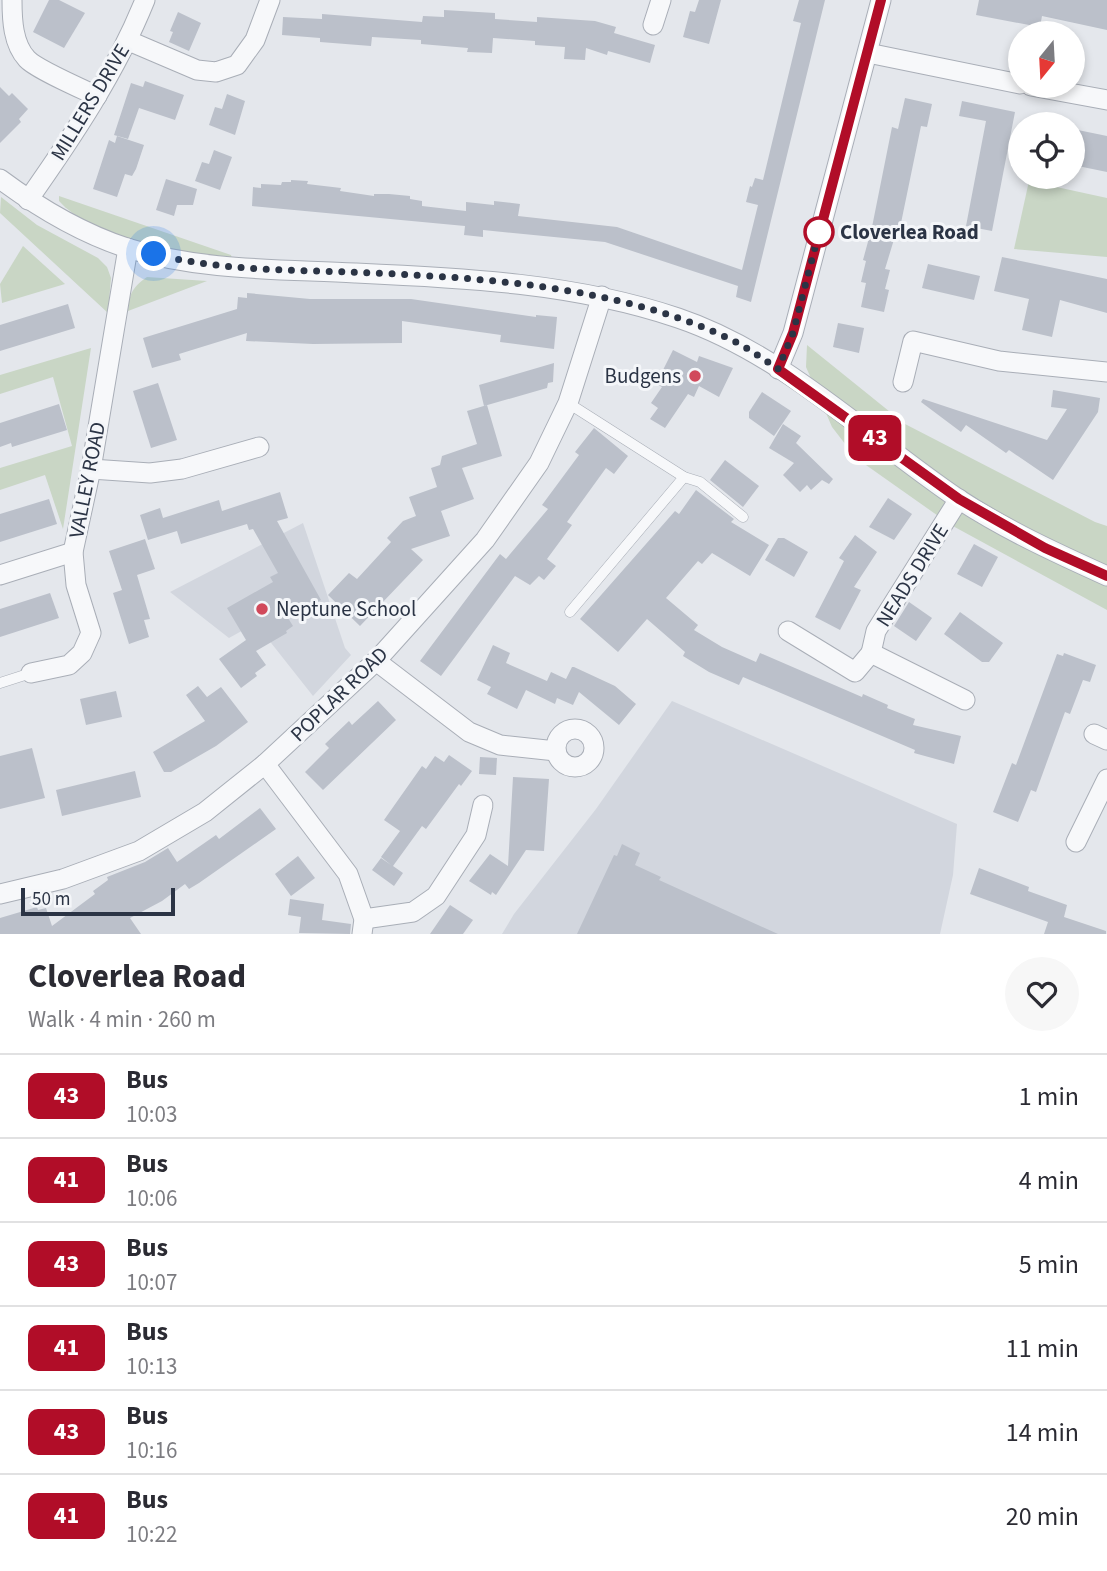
<!DOCTYPE html>
<meta charset="utf-8">
<style>
:root{--surface:#fff;--page:#f7f7f7;--text:#2b2b33;--muted:#7c7c81;--line:#e1e1e2}
body{margin:0;font-family:"Source Sans 3",sans-serif;background:var(--page);color:var(--text);height:100vh;display:flex;flex-direction:column;font-size:26px;white-space:nowrap}
*{box-sizing:border-box;margin:0}
p{font-size:23px;color:var(--muted)}
.icon{flex:none;width:38px;height:38px;fill:none;stroke:currentColor;stroke-width:2;stroke-linecap:round;stroke-linejoin:round}
.map{position:relative;height:934px;overflow:hidden}
.panel{display:flex;flex-direction:column;background:var(--surface);flex:1}
.panel>*{flex:none}
.badge{padding:0 14px;border-radius:10px;font-size:24px;line-height:46px}
.needle{width:46px;rotate:198deg}
.tools{position:absolute;left:1008px;top:21px;display:grid;gap:14px}
.tools a{display:grid;place-items:center;width:77px;height:77px;border-radius:50%;background:var(--surface);box-shadow:0 4px 10px #0003;font-size:35px}
.scale{position:absolute;left:21px;bottom:18px;width:154px;box-sizing:border-box;padding-left:7px;border:4px solid #2b3445;border-top:0;font-size:19px;line-height:24px;white-space:nowrap;color:#2b3445;-webkit-text-stroke:5px #f4f6f9;paint-order:stroke}
.you{position:absolute;width:35px;height:35px;margin:-18px;border:5px solid #fff;border-radius:50%;background:#1a73e8;box-shadow:0 0 0 10px #1a73e833}
.map>.badge{position:absolute;translate:-50% -50%;box-shadow:0 0 0 4px #fff}
.round{display:grid;place-items:center;flex:none;width:74px;height:74px;border-radius:37px;background:var(--page)}
.headline{display:flex;align-items:center;justify-content:space-between;height:119px;padding:0 28px}
h1{font-size:33px;font-weight:700;line-height:52px}
ul{padding:0;list-style:none}
li{display:flex;align-items:center;gap:21px;height:84px;padding:0 28px;border-top:2px solid var(--line)}
li div{flex:1}
li b{display:block;font-size:26px}
li em{font-style:normal}
li .badge{min-width:77px;font-weight:700;text-align:center}
.map>svg:first-child{display:block}
</style>
<div class="map">
<svg width="1107" height="934" viewBox="0 0 1107 934">
<rect width="100%" height="100%" fill="#e4e7ec"/>
<!-- built -->
<g fill="#d2d6de">
<path d="M 303,523 L 345,648 L 351,655 L 313,696 L 268,639 L 247,628 L 229,638 L 170,592 Z"/>
<path d="M 672,701 L 957,824 L 953,875 L 940,934 L 502,934 L 514,914 L 596,809 Z"/>
</g>
<!-- green -->
<g fill="#c9d6c5">
<path d="M 1029,181 L 1107,198 L 1107,257 L 1014,249 Z"/>
<path d="M 59,196 L 231,255 L 232,259 C 181,252 94,240 59,201 Z"/>
<path d="M 1,197 L 37,225 L 98,258 L 107,267 L 111,278 L 108,313 L 0,213 Z"/>
<path d="M 23,246 L 65,284 L 2,303 L 0,284 Z"/>
<path d="M 147,277 L 207,281 L 128,311 C 129,293 133,287 147,277 Z"/>
<path d="M 807,345 L 905,424 L 1095,522 L 1107,526 L 1107,610 L 951,525 L 856,458 L 832,427 L 806,367 Z"/>
<path d="M 91,348 L 63,529 L 45,475 L 0,490 L 0,468 L 72,446 L 53,377 L 0,394 L 0,375 Z"/>
</g>
<!-- building -->
<g fill="#bbc0ca">
<path d="M 49,0 L 59,0 L 85,13 L 64,48 L 33,32 Z"/>
<path d="M 699,0 L 721,0 L 709,44 L 683,37 L 690,11 L 695,12 Z"/>
<path d="M 799,0 L 825,0 L 751,302 L 736,297 L 738,286 L 605,242 L 483,230 L 483,237 L 464,235 L 465,226 L 252,206 L 253,187 L 261,188 L 261,184 L 281,185 L 282,182 L 291,182 L 291,180 L 308,181 L 307,184 L 341,188 L 340,191 L 374,196 L 374,194 L 389,194 L 410,196 L 410,199 L 422,201 L 422,206 L 466,211 L 466,202 L 494,205 L 494,201 L 520,204 L 518,216 L 617,227 L 742,270 L 758,205 L 746,202 L 750,186 L 752,187 L 755,178 L 763,180 L 801,23 L 793,21 Z"/>
<path d="M 979,0 L 1107,0 L 1107,30 L 1042,16 L 1040,27 L 976,15 Z"/>
<path d="M 444,10 L 495,13 L 495,19 L 537,22 L 537,17 L 595,21 L 616,27 L 614,33 L 655,45 L 650,63 L 608,51 L 607,55 L 586,48 L 585,60 L 564,59 L 565,47 L 535,45 L 535,41 L 493,38 L 492,53 L 467,52 L 468,48 L 421,44 L 421,40 L 372,37 L 371,46 L 320,42 L 320,38 L 282,35 L 283,17 L 322,19 L 322,14 L 422,22 L 423,16 L 444,17 Z"/>
<path d="M 178,12 L 201,23 L 189,51 L 169,42 L 173,32 L 170,31 Z"/>
<path d="M 145,81 L 184,95 L 175,120 L 139,108 L 128,139 L 114,135 L 131,83 L 143,87 Z"/>
<path d="M 0,87 L 9,96 L 12,93 L 28,109 L 19,119 L 21,122 L 0,143 Z"/>
<path d="M 227,94 L 245,101 L 235,135 L 209,125 L 215,107 L 222,109 Z"/>
<path d="M 905,98 L 932,104 L 927,127 L 921,126 L 901,223 L 899,223 L 885,269 L 890,270 L 885,289 L 889,290 L 884,312 L 861,307 L 866,283 L 861,282 L 866,261 L 863,260 L 872,227 L 892,127 L 898,129 Z"/>
<path d="M 962,101 L 1015,112 L 992,231 L 966,226 L 986,121 L 959,116 Z"/>
<path d="M 1073,129 L 1107,136 L 1107,172 L 1073,165 Z"/>
<path d="M 117,136 L 144,145 L 136,169 L 132,176 L 125,174 L 117,197 L 93,189 L 109,140 L 115,143 Z"/>
<path d="M 214,150 L 232,157 L 220,190 L 195,181 L 202,162 L 209,164 Z"/>
<path d="M 166,179 L 197,189 L 193,205 L 177,205 L 174,216 L 156,210 Z"/>
<path d="M 1002,257 L 1107,279 L 1107,313 L 1060,300 L 1052,337 L 1022,330 L 1029,299 L 994,291 Z"/>
<path d="M 928,264 L 980,276 L 974,300 L 922,288 Z"/>
<path d="M 247,293 L 310,299 L 411,299 L 536,317 L 536,315 L 557,317 L 554,349 L 500,342 L 501,335 L 402,321 L 402,343 L 313,344 L 246,341 L 247,333 L 179,354 L 181,360 L 152,368 L 143,338 L 237,309 L 238,297 L 247,298 Z"/>
<path d="M 68,304 L 75,328 L 0,351 L 0,325 Z"/>
<path d="M 838,323 L 864,328 L 859,353 L 833,347 Z"/>
<path d="M 673,350 L 697,362 L 699,356 L 733,368 L 719,397 L 699,386 L 694,397 L 688,394 L 665,428 L 650,419 L 658,408 L 651,403 L 662,387 L 656,384 Z"/>
<path d="M 554,363 L 553,382 L 548,383 L 547,388 L 484,406 L 479,385 Z"/>
<path d="M 158,383 L 177,440 L 151,448 L 133,391 Z"/>
<path d="M 1053,390 L 1100,398 L 1098,412 L 1053,480 L 1009,450 L 1006,453 L 966,425 L 961,432 L 921,402 L 923,399 L 1047,440 L 1067,409 L 1051,407 Z"/>
<path d="M 762,392 L 791,411 L 774,436 L 749,418 L 749,412 Z"/>
<path d="M 59,404 L 67,430 L 12,447 L 11,443 L 0,447 L 0,423 Z"/>
<path d="M 487,405 L 502,456 L 462,468 L 474,499 L 441,511 L 450,536 L 411,549 L 423,560 L 360,626 L 328,595 L 349,573 L 357,579 L 391,542 L 387,538 L 403,521 L 416,516 L 409,497 L 437,487 L 431,468 L 440,465 L 442,456 L 477,444 L 467,411 Z"/>
<path d="M 783,424 L 801,436 L 796,443 L 833,479 L 829,484 L 822,480 L 811,490 L 807,485 L 800,492 L 783,475 L 794,463 L 769,448 Z"/>
<path d="M 594,428 L 628,456 L 614,474 L 606,468 L 567,522 L 572,525 L 547,559 L 556,566 L 544,580 L 539,576 L 530,585 L 515,576 L 441,676 L 420,661 L 500,554 L 506,559 L 548,509 L 542,505 L 579,455 L 575,452 Z"/>
<path d="M 725,460 L 759,486 L 743,507 L 710,480 Z"/>
<path d="M 696,490 L 734,519 L 731,522 L 769,545 L 750,576 L 712,553 L 702,564 L 698,561 L 666,598 L 698,625 L 694,630 L 722,647 L 756,662 L 760,653 L 862,697 L 863,694 L 888,705 L 887,708 L 915,719 L 913,725 L 961,736 L 954,764 L 914,753 L 915,750 L 743,677 L 739,685 L 709,672 L 683,656 L 685,652 L 647,619 L 618,652 L 580,619 L 675,511 L 679,514 Z"/>
<path d="M 280,492 L 288,518 L 277,521 L 321,600 L 288,618 L 293,626 L 286,631 L 287,633 L 256,651 L 266,665 L 255,673 L 257,676 L 241,688 L 219,659 L 246,640 L 227,608 L 273,582 L 270,577 L 278,573 L 253,529 L 249,530 L 247,524 L 181,544 L 177,531 L 148,540 L 140,515 L 160,508 L 163,518 L 219,500 L 222,511 Z"/>
<path d="M 888,498 L 912,514 L 894,540 L 869,527 Z"/>
<path d="M 49,499 L 57,524 L 0,542 L 0,514 Z"/>
<path d="M 855,535 L 877,552 L 854,587 L 861,590 L 840,630 L 815,617 L 844,561 L 839,558 Z"/>
<path d="M 778,538 L 784,538 L 808,552 L 794,577 L 765,560 Z"/>
<path d="M 145,539 L 155,569 L 137,575 L 150,619 L 144,620 L 149,637 L 129,644 L 113,593 L 122,590 L 109,551 Z"/>
<path d="M 974,544 L 998,557 L 982,587 L 957,574 Z"/>
<path d="M 50,593 L 59,618 L 0,637 L 0,609 Z"/>
<path d="M 909,602 L 932,618 L 916,641 L 894,626 Z"/>
<path d="M 960,612 L 1003,643 L 989,662 L 982,662 L 944,634 Z"/>
<path d="M 493,645 L 510,653 L 506,663 L 547,681 L 551,672 L 566,679 L 572,667 L 574,667 L 615,686 L 636,704 L 619,725 L 579,692 L 573,705 L 557,698 L 555,704 L 526,690 L 517,709 L 487,694 L 491,687 L 477,680 Z"/>
<path d="M 1064,653 L 1096,665 L 1090,682 L 1083,680 L 1070,714 L 1065,712 L 1036,792 L 1031,790 L 1018,822 L 993,812 L 1012,763 L 1016,765 L 1057,654 L 1063,656 Z"/>
<path d="M 198,686 L 207,697 L 221,687 L 248,722 L 216,746 L 171,772 L 164,772 L 153,752 L 205,721 L 186,695 Z"/>
<path d="M 116,691 L 122,717 L 86,725 L 80,699 Z"/>
<path d="M 378,701 L 396,720 L 323,790 L 305,772 L 329,748 L 325,744 L 349,721 L 352,725 Z"/>
<path d="M 32,748 L 45,798 L 0,809 L 0,756 Z"/>
<path d="M 449,755 L 472,771 L 461,786 L 459,784 L 426,829 L 422,826 L 393,866 L 403,873 L 394,886 L 372,870 L 381,858 L 391,865 L 381,857 L 400,831 L 384,820 L 422,766 L 426,769 L 435,756 L 444,762 Z"/>
<path d="M 480,757 L 497,758 L 496,775 L 479,774 Z"/>
<path d="M 135,771 L 141,797 L 62,816 L 56,790 Z"/>
<path d="M 513,777 L 549,779 L 544,851 L 526,850 L 496,895 L 492,892 L 491,895 L 469,881 L 490,854 L 508,866 Z"/>
<path d="M 260,808 L 276,829 L 199,883 L 189,889 L 185,884 L 162,901 L 130,918 L 141,934 L 0,934 L 0,918 L 37,907 L 38,910 L 46,908 L 52,926 L 95,894 L 93,891 L 108,880 L 107,877 L 145,862 L 168,848 L 177,862 L 216,835 L 219,839 Z"/>
<path d="M 622,844 L 640,853 L 635,865 L 661,877 L 659,880 L 778,934 L 577,934 L 614,855 L 617,856 Z"/>
<path d="M 298,856 L 315,878 L 291,896 L 275,874 Z"/>
<path d="M 979,868 L 1029,887 L 1028,891 L 1067,905 L 1064,917 L 1106,931 L 1106,934 L 1044,934 L 1048,922 L 970,894 Z"/>
<path d="M 290,899 L 324,904 L 322,920 L 351,924 L 350,934 L 299,933 L 301,917 L 288,915 Z"/>
<path d="M 450,905 L 473,920 L 463,934 L 430,934 Z"/>
</g>
<g fill="none" stroke-linecap="round" stroke-linejoin="round">
<defs>
<g id="service">
<path d="M 568,403 L 684,477 L 700,482 L 743,517"/>
<path d="M 570,612 L 684,477"/>
<path d="M 0,683 L 31,673"/>
</g>
<g id="minor">
<path d="M 12,0 C 12,20 13,44 27,59 C 36,69 82,89 97,96"/>
<path d="M 653,25 L 661,0"/>
<path d="M 129,41 L 197,70 L 216,72 L 237,65 L 255,40 L 270,0"/>
<path d="M 868,53 L 1020,84"/>
<path d="M 1031,86 L 1107,100"/>
<path d="M 0,179 C 39,208 81,233 127,248 C 201,271 279,269 355,273 C 464,278 575,283 678,318 C 782,353 867,437 957,498 C 1004,529 1056,553 1107,576"/>
<path d="M 28,200 C 73,136 116,72 145,0"/>
<path d="M 778,369 L 793,333 L 881,0"/>
<path d="M 903,382 L 913,341 L 999,361 L 1107,372"/>
<path d="M 91,469 L 150,473 L 182,469 L 259,447"/>
<path d="M 959,499 L 876,631 L 871,653 L 965,700"/>
<path d="M 0,575 L 73,552"/>
<path d="M 788,631 L 855,672 L 871,653"/>
<path d="M 376,661 L 469,732 L 500,745 L 556,751"/>
<path d="M 31,673 L 69,665 L 82,653 L 91,633 L 76,585 L 73,552 L 91,469 L 128,248"/>
<circle cx="575" cy="748" r="19"/>
<path d="M 1094,734 L 1107,740"/>
<path d="M 265,764 L 348,874 L 364,919 L 362,934"/>
<path d="M 1076,842 L 1107,779"/>
<path d="M 0,894 L 63,879 L 139,851 L 205,812 L 265,764 L 376,661 L 485,540 L 539,463 L 568,403 L 602,296"/>
<path d="M 364,919 L 413,912 L 436,896 L 476,835 L 483,805"/>
</g>
</defs>
<!-- service casing -->
<use href="#service" stroke="#a9aeb7" stroke-width="11"/>
<!-- minor casing -->
<use href="#minor" stroke="#a9aeb7" stroke-width="21"/>
<!-- service -->
<use href="#service" stroke="#f7f8fa" stroke-width="10"/>
<!-- minor -->
<use href="#minor" stroke="#f7f8fa" stroke-width="19"/>
</g>
<g fill="none" stroke-linecap="round" stroke-linejoin="round">
<defs>
<path id="line" d="M 881,0 L 793,333 L 778,369 L 959,499 L 1045,548 L 1107,576"/>
</defs>
<!-- line casing -->
<use href="#line" stroke="#fff" stroke-width="16"/>
<!-- line -->
<use href="#line" stroke="#b10d28" stroke-width="10"/>
<!-- walk -->
<path stroke="#2b3445" stroke-width="7" stroke-dasharray="0 12.6" d="M 154,254 C 218,270 284,270 349,272 C 476,277 624,285 738,343 C 752,351 765,360 778,369 L 793,333 L 819,232"/>
</g>
<!-- markers -->
<circle fill="#fff" stroke="#b10d28" stroke-width="3.5" cx="819" cy="232" r="14"/>
<g fill="#d1495b" stroke="#f4f6f9" stroke-width="2.5">
<circle cx="695" cy="376" r="7"/>
<circle cx="262" cy="609" r="7"/>
</g>
<g text-anchor="middle" stroke-width="6" stroke-linejoin="round" paint-order="stroke">
<!-- street labels -->
<g font-size="21" fill="#2b3445" stroke="#f4f6f9">
<text transform="translate(90 102) rotate(-59)" y="7">MILLERS DRIVE</text>
<text transform="translate(87 480) rotate(-79)" y="7">VALLEY ROAD</text>
<text transform="translate(912 575) rotate(-58)" y="7">NEADS DRIVE</text>
<text transform="translate(339 694) rotate(-44)" y="7">POPLAR ROAD</text>
</g>
<!-- stop labels -->
<g font-size="21" font-weight="bold" fill="#2b3445" stroke="#f4f6f9" text-anchor="start">
<text x="840" y="239">Cloverlea Road</text>
</g>
<!-- poi labels -->
<g font-size="21" fill="#2b3445" stroke="#f4f6f9" text-anchor="end">
<text x="681" y="383">Budgens</text>
<text x="276" y="616" text-anchor="start">Neptune School</text>
</g>
</g>
</svg>
<div class="tools">
<a><svg class="needle" viewBox="-14 -14 28 28"><path d="M0-13l5 13h-10z" fill="#e53935"/><path d="M0 13l5-13h-10z" fill="#7c7c81"/></svg></a>
<a><svg class="icon" aria-label="locate" viewBox="0 0 24 24"><circle cx="12" cy="12" r="6"/><path d="M12 2v4M12 18v4M2 12h4M18 12h4"/></svg></a>
</div>
<div class="scale">50 m</div>
<div class="you" style="left:154px;top:254px"></div>
<b class="badge" style="left:875px;top:438px;background:#b10d28;color:#fff">43</b>
</div>
<section class="panel">
<div class="headline"><div><h1>Cloverlea Road</h1><p>Walk · 4 min · 260 m</p></div><a class="round"><svg class="icon" aria-label="heart" viewBox="0 0 24 24"><path d="M12 20l-8-8c-3-5 5-10 8-4 3-6 11-1 8 4z"/></svg></a></div>
<ul>
<li><span class="badge" style="background:#b10d28;color:#fff">43</span><div><b>Bus</b><p>10:03</p></div><em>1 min</em></li>
<li><span class="badge" style="background:#b10d28;color:#fff">41</span><div><b>Bus</b><p>10:06</p></div><em>4 min</em></li>
<li><span class="badge" style="background:#b10d28;color:#fff">43</span><div><b>Bus</b><p>10:07</p></div><em>5 min</em></li>
<li><span class="badge" style="background:#b10d28;color:#fff">41</span><div><b>Bus</b><p>10:13</p></div><em>11 min</em></li>
<li><span class="badge" style="background:#b10d28;color:#fff">43</span><div><b>Bus</b><p>10:16</p></div><em>14 min</em></li>
<li><span class="badge" style="background:#b10d28;color:#fff">41</span><div><b>Bus</b><p>10:22</p></div><em>20 min</em></li>
</ul>
</section>
